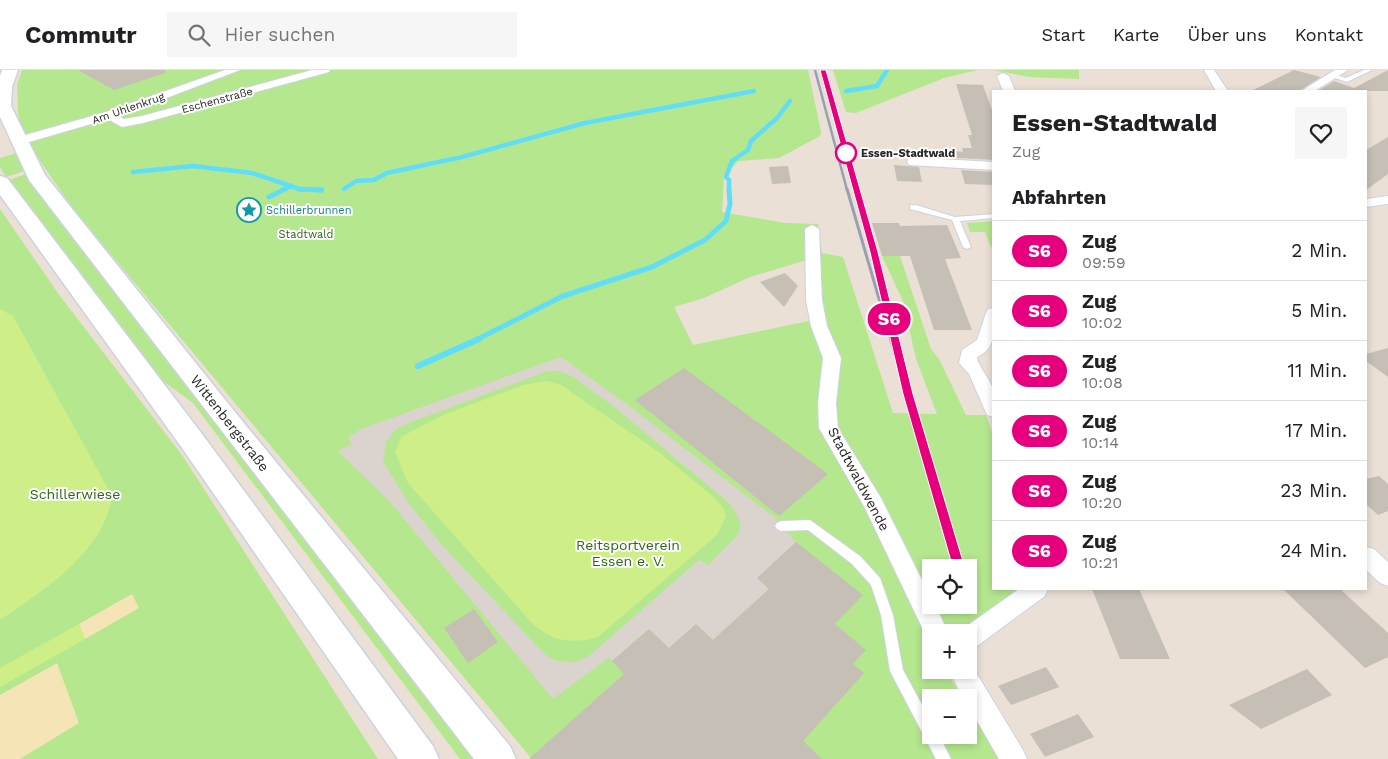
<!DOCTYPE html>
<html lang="de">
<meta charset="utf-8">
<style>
:root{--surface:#fff;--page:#f6f6f6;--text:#202124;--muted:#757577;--line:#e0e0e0}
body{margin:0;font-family:"Work Sans",sans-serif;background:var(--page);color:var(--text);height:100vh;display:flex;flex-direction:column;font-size:19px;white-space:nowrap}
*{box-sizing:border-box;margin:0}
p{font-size:16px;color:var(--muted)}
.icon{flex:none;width:28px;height:28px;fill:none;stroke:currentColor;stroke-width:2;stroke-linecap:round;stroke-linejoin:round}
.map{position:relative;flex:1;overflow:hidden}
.panel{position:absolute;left:992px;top:20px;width:375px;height:500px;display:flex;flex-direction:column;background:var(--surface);border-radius:0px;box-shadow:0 2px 8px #0003}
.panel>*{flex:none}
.badge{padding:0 10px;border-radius:16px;font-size:18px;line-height:32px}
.buttons{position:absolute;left:922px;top:489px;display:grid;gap:10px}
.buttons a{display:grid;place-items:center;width:55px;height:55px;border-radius:0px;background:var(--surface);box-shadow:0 2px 8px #0003;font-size:25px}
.map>.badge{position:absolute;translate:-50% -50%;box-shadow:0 0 0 2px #fff}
h2{padding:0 20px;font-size:19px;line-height:45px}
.round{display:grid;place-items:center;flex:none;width:52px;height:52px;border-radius:0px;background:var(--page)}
.overview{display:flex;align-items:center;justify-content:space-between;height:85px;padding:0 20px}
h1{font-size:24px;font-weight:700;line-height:38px}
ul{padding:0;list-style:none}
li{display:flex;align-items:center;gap:15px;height:60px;padding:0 20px;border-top:1px solid var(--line)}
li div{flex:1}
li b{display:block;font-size:19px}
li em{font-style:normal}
li .badge{min-width:55px;font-weight:700;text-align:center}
header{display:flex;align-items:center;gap:30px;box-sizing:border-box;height:70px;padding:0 25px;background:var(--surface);border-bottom:1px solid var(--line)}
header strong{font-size:24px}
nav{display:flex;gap:28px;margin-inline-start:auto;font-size:18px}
.search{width:350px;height:45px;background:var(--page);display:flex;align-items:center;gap:12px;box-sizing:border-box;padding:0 18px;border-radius:0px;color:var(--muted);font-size:19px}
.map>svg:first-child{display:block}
</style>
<header>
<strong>Commutr</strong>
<div class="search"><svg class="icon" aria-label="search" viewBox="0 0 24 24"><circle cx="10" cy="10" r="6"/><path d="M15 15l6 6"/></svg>Hier suchen</div>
<nav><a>Start</a><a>Karte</a><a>Über uns</a><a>Kontakt</a></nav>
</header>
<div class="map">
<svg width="1388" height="689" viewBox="0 0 1388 689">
<rect width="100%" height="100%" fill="#ebe0d6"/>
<!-- green -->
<g fill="#b5e78e" fill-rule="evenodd">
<path d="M 22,0 L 808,0 L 821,62 L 820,66 L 779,88 L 739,91 L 724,105 L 722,142 L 786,153 L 818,154 L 822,183 L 843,187 L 893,343 L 937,344 L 916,289 L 903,231 L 882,186 L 900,186 L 931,279 L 939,289 L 966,345 L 986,345 L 994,368 L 994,519 L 1018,519 C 1004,529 972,559 957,562 C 951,564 947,561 942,558 L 868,439 L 931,572 L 931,600 L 945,600 L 962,627 L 931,628 L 931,665 L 969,665 L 969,638 L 1001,689 L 532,689 L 73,139 L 19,60 L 17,15 ZM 807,190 L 809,251 L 693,275 L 674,237 L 704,228 L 750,207 ZM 931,498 L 969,498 L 969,535 L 931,535 Z"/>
<path d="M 833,0 L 978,0 L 944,8 L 856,43 L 846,42 Z"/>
<path d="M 993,0 L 1079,0 L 1079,9 L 1029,7 Z"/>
<path d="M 16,83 L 27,100 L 6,107 L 0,97 L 0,88 Z"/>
<path d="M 26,104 L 477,689 L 460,689 L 193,333 L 156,306 L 9,110 Z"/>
<path d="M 0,139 L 60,226 L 182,385 L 378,689 L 0,689 Z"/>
<path d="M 994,151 L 994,177 L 991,177 L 985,162 L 970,162 L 967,153 Z"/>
</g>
<!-- sand -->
<g fill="#f4e4b6">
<path d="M 132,524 L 139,538 L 85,569 L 79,554 Z"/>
<path d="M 57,593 L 79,653 L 20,689 L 0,689 L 0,625 Z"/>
</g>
<!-- pitch -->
<g fill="#ceef88">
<path d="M 0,239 L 13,246 L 112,426 C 105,481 43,521 0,550 Z"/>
<path d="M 547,311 L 561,315 L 660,383 L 716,429 L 723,438 L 726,446 L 717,465 L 598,567 C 571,575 550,571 530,551 L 408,413 L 395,382 L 401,367 L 443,345 L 523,315 Z"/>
<path d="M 79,554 L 85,569 L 0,617 L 0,598 Z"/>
</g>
<!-- plaza -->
<path fill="#dbd4ce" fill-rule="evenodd" d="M 561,287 L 632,338 L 774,447 L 796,472 L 757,508 L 769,519 L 713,570 L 696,554 L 669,578 L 649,559 L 612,591 L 608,588 L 553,629 L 390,432 L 338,381 L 352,374 L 348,368 L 361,359 ZM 547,301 L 559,301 L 572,306 L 612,335 L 729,433 L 735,441 L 741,455 L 738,465 L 708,495 L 699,490 L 589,586 L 576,592 L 557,591 L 548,587 L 537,576 L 441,474 L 410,435 L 383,392 L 386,372 L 395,360 L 406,354 Z"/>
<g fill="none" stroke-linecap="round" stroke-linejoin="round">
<!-- stream-far2 -->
<g stroke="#60def7" stroke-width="4.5">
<path d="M 846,21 L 877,16 L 887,0"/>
<path d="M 133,102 L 193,96 L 252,103 L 291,116"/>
<path d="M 344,119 L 356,111 L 374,110 L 387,103 L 462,87 L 585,53 L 754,21"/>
<path d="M 282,120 L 291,116 L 302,120"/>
<path d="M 315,120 L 322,120"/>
<path d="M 729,120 L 729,110 L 726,107 L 732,91 L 748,80 L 751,71 L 777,48 L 790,31"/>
</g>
<!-- stream-far1 -->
<g stroke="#60def7" stroke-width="5">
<path d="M 299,119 L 322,120"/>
<path d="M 269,127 L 285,119"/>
<path d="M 476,270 L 563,226 L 652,197 L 705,170 L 726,151 L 730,134 L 729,119"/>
</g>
<!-- stream -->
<path stroke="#60def7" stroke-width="6" d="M 418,296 L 479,269"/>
</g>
<!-- building -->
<g fill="#c5bfb6">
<path d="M 78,0 L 165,0 L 165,3 L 114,20 Z"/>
<path d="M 1294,0 L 1321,7 L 1299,21 L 1251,21 Z"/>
<path d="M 1388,0 L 1388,21 L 1318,21 L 1334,11 L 1354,18 Z"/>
<path d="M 956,14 L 983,15 L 994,46 L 994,90 L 957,88 L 955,81 L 963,82 L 962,78 L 972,78 L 968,65 L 972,65 Z"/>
<path d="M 1388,67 L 1388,104 L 1366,120 L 1366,80 Z"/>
<path d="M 894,95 L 919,97 L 922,112 L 897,111 Z"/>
<path d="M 788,96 L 791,113 L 772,114 L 769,97 Z"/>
<path d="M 961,100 L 994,102 L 994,115 L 965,114 Z"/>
<path d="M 872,153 L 899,153 L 900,156 L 947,155 L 961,188 L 945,189 L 972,260 L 934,260 L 910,186 L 882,186 Z"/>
<path d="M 785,203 L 798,216 L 784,237 L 760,212 Z"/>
<path d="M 1388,278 L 1388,307 L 1366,291 L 1366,284 Z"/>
<path d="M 684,298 L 828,404 L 779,446 L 635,330 Z"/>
<path d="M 1379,406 L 1388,414 L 1388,441 L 1378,445 L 1366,434 L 1366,409 Z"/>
<path d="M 796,472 L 863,525 L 835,554 L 866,580 L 853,594 L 864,603 L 803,671 L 822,689 L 529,689 L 624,604 L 612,591 L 649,559 L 669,578 L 696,554 L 713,570 L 769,519 L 757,508 Z"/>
<path d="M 1092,519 L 1139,519 L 1170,589 L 1120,589 Z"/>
<path d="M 1283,519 L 1340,519 L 1388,563 L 1388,587 L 1365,598 Z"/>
<path d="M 474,539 L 498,572 L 468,593 L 444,558 Z"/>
<path d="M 1046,597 L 1059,617 L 1011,635 L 998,616 Z"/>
<path d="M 1307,599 L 1332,625 L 1261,659 L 1229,635 Z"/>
<path d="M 1078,644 L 1094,667 L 1045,687 L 1030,664 Z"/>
</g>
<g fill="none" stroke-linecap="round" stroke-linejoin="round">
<defs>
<g id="service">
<path d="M 1364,0 L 1372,0 L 1347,12 L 1329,6 L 1332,4 L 1346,8 Z"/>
<path d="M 910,135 L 916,135 L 955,147 L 994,144 L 994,148 L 960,151 L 971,177 L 967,179 L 963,177 L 952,150 L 910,139 Z"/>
<path d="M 810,450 L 860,486 L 880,508 L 893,545 L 903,600 L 931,651 L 931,665 L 939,665 L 951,689 L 936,689 L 890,601 L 881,545 L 871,515 L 852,494 L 808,460 L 781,461 L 777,459 L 775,456 L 777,453 L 781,451 Z"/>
</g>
<g id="minor">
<path d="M 225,0 L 240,0 L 119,46 L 124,49 L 142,46 L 312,0 L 330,0 L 329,2 L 143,53 L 122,57 L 108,49 L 19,75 L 13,71 L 15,68 L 106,42 Z"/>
<path d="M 1204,0 L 1214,0 L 1228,21 L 1216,21 Z"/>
<path d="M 1335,0 L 1348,0 L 1315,21 L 1301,21 Z"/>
<path d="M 1003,3 L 1009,6 L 1015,21 L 1003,21 L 997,6 Z"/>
<path d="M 916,82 L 921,83 L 922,88 L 994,92 L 994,100 L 909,95 L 907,92 L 910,86 Z"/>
<path d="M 1388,126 L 1388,134 L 1366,137 L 1366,129 Z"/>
<path d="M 812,155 L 819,159 L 822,230 L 827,256 L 841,288 L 836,333 L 838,358 L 881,428 L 931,528 L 931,535 L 935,535 L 948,562 L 931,562 L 931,571 L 928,570 L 865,438 L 819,358 L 818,333 L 823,288 L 811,256 L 806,230 L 805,159 Z"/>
<path d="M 994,238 C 994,257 998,278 977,287 C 977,294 990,309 993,319 C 996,327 994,338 994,347 L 987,345 L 969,304 L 959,293 L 962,280 L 977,270 L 986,243 L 988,239 Z"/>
<path d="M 1366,477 L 1374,479 L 1388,492 L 1388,516 L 1380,513 L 1366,500 Z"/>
<path d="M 1019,519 L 1048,519 L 1045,526 L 977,576 L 969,579 L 969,562 L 960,562 L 961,560 Z"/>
<path d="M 969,591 L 1023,680 L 1027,689 L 999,689 L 969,637 L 969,628 L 963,628 L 949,600 L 969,600 Z"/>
</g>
<g id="secondary">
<path d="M 2,0 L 18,0 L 12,17 L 11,36 L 45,105 L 239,347 L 510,676 L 516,689 L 474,689 L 29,110 L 0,47 L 0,6 Z"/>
<path d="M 0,106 L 7,108 L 202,364 L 433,676 L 439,689 L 398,689 L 182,378 L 0,125 Z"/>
</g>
</defs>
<!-- service casing -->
<use href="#service" stroke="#ccd2e2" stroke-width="2"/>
<!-- minor casing -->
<use href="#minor" stroke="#ccd2e2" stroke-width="2"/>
<!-- secondary casing -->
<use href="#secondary" stroke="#ccd2e2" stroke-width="3"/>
<!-- service -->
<use href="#service" fill="#fff" fill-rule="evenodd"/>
<!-- minor -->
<use href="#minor" fill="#fff" fill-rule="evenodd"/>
<!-- secondary -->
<use href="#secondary" fill="#fff" fill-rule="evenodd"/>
<!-- rail-far2 -->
<g stroke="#99a0b3" stroke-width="2.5">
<path d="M 815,0 L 847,120"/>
<path d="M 823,0 L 856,120"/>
</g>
<!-- rail-far1 -->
<g stroke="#99a0b3" stroke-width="3">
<path d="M 847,119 L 891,270"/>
<path d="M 855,119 L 884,224"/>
</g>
<!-- rail -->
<path stroke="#99a0b3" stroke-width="4" d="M 891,269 L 914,344"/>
</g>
<!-- line -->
<path fill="#e6007e" stroke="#fff" d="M 820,0 L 826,0 L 878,182 L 913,324 L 965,498 L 959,503 L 953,498 L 903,324 L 870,182 Z"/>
<!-- icons -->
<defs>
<symbol id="sight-ring" viewBox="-11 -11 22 22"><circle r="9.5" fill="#fff" stroke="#0f9aa8" stroke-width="1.5"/><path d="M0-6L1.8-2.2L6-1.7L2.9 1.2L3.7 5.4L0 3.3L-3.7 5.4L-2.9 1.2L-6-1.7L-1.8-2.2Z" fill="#0f9aa8"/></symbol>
</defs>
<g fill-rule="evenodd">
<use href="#sight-ring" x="235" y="126" width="28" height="28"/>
</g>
<!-- markers -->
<circle fill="#fff" stroke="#e6007e" stroke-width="2.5" cx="846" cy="83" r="10"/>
<g text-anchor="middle" stroke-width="4" stroke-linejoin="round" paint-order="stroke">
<!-- far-street labels -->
<g font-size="11" fill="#272727" stroke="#fff">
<text transform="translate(217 30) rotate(-15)" y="4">Eschenstraße</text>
<text transform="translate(128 38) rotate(-19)" y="4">Am Uhlenkrug</text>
</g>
<!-- far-stop labels -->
<g font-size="11" font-weight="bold" fill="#272727" stroke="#fff" text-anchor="start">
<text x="861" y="87">Essen-Stadtwald</text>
</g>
<!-- far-culture labels -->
<g font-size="11" fill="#0d838f" stroke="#fff" text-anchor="start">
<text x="266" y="144">Schillerbrunnen</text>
</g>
<!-- far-park labels -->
<g font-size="11" fill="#2d6714" stroke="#fff">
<text x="306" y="168">Stadtwald</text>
</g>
<!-- street labels -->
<g font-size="14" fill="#272727" stroke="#fff">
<text transform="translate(230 353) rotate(52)" y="5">Wittenbergstraße</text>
<text transform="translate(859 409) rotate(62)" y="5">Stadtwaldwende</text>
</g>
<!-- park labels -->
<g font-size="14" fill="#2d6714" stroke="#fff">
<text x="75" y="429">Schillerwiese</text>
<text x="628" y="480">Reitsportverein<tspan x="628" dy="16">Essen e. V.</tspan></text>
</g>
</g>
</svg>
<div class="buttons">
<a><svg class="icon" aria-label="locate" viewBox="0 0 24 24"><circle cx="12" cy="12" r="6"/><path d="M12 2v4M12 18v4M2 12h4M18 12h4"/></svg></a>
<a>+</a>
<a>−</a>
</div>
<b class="badge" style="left:889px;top:249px;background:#e6007e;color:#fff">S6</b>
<section class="panel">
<div class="overview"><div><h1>Essen-Stadtwald</h1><p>Zug</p></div><a class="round"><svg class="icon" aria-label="heart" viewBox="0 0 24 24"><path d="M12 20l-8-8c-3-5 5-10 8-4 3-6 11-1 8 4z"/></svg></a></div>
<h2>Abfahrten</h2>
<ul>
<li><span class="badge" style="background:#e6007e;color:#fff">S6</span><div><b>Zug</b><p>09:59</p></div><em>2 Min.</em></li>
<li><span class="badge" style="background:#e6007e;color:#fff">S6</span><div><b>Zug</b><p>10:02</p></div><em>5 Min.</em></li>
<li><span class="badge" style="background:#e6007e;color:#fff">S6</span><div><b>Zug</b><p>10:08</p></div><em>11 Min.</em></li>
<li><span class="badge" style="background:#e6007e;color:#fff">S6</span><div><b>Zug</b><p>10:14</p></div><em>17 Min.</em></li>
<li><span class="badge" style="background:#e6007e;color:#fff">S6</span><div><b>Zug</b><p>10:20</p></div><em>23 Min.</em></li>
<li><span class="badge" style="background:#e6007e;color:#fff">S6</span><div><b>Zug</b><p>10:21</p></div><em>24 Min.</em></li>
</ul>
</section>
</div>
